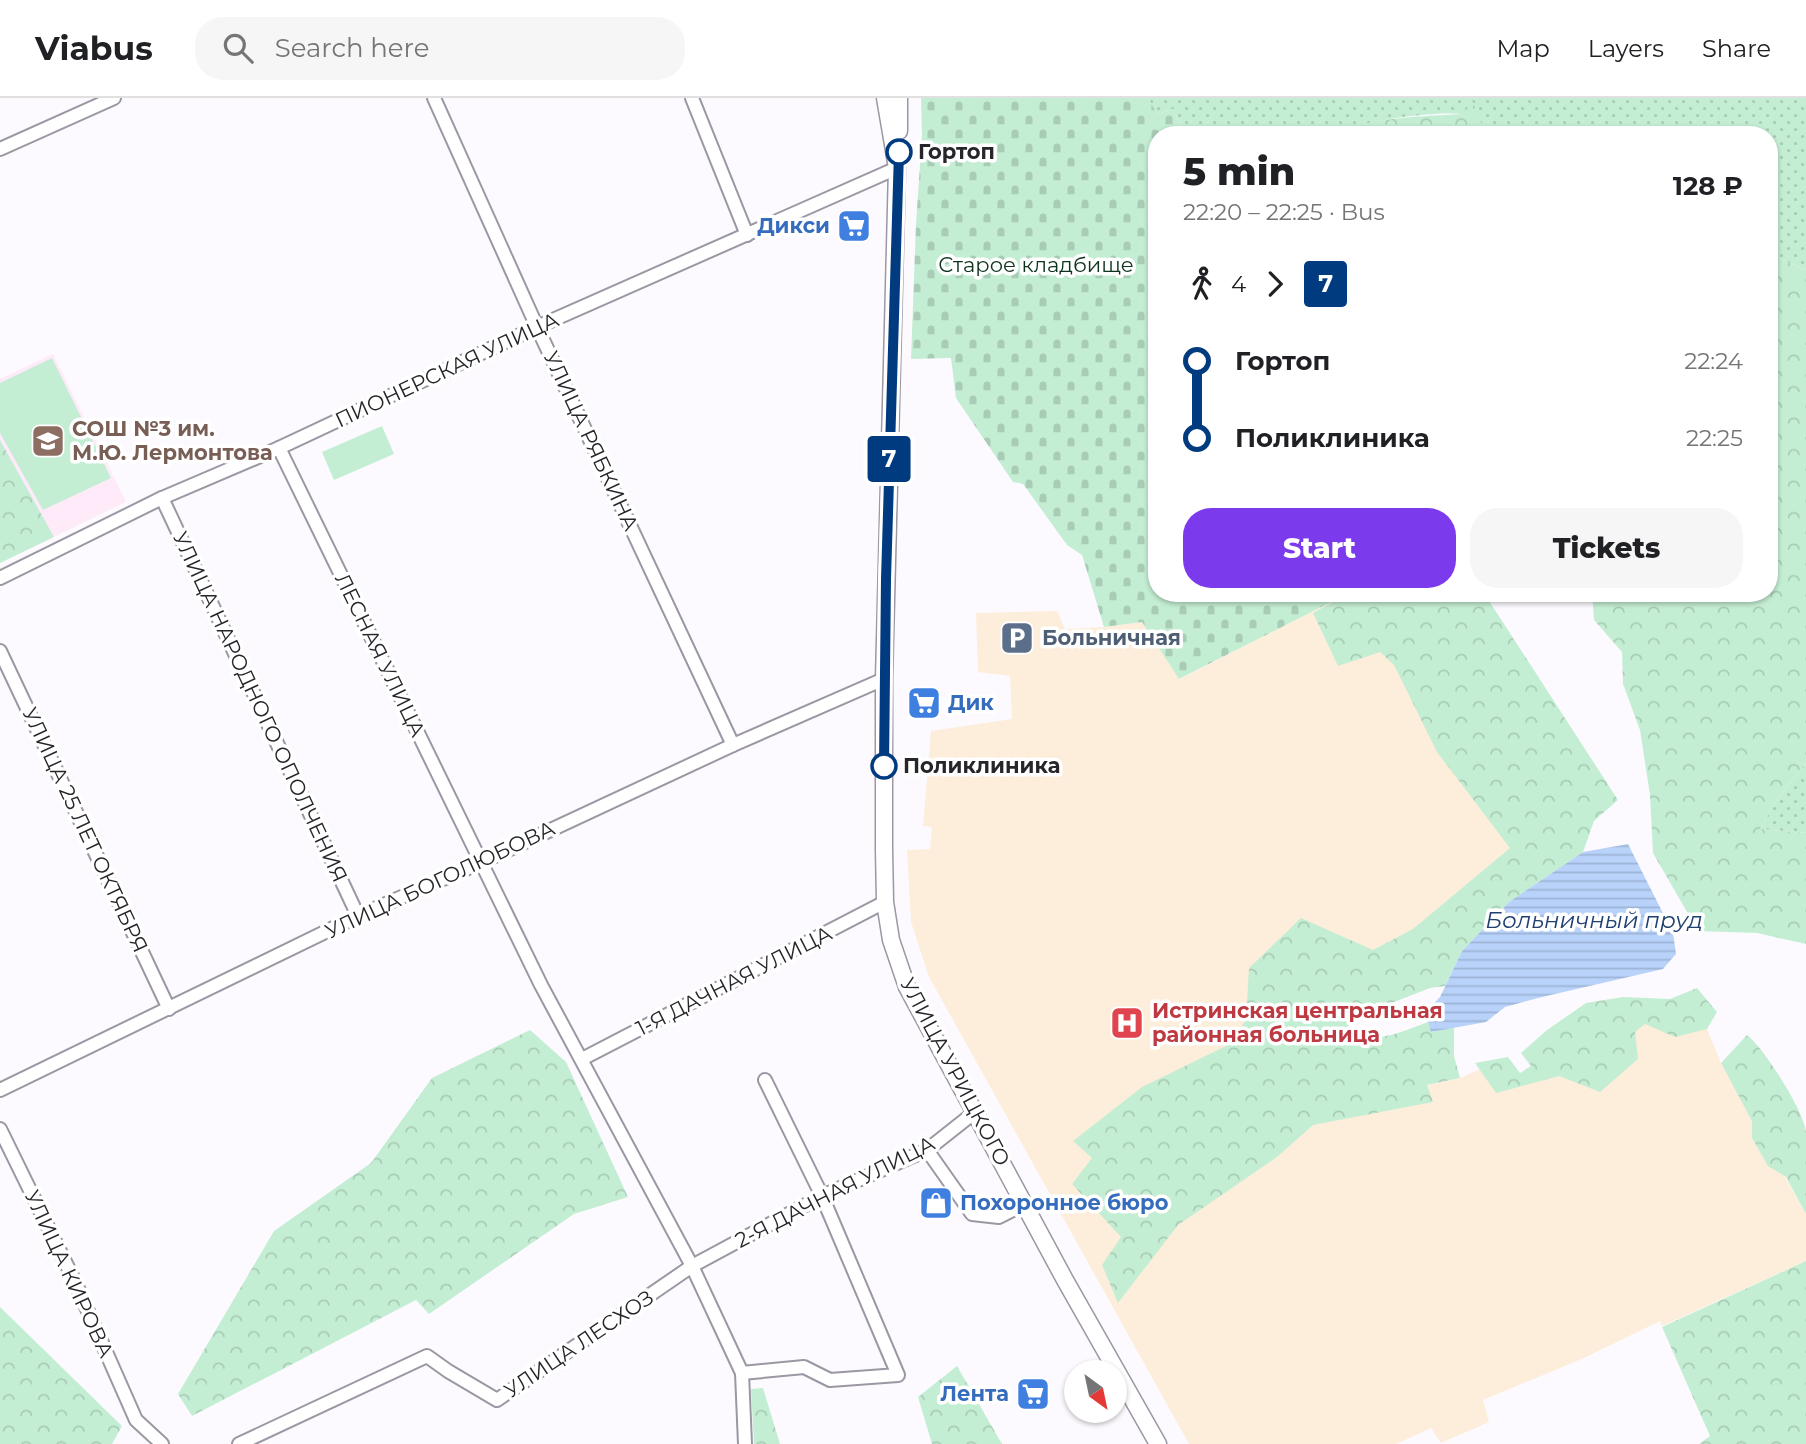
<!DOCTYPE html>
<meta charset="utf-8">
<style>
:root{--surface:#fff;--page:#f6f6f6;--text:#202124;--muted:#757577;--line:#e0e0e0;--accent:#7c3aed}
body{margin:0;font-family:Montserrat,sans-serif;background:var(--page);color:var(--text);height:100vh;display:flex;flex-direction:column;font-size:26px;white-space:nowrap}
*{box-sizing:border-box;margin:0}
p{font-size:23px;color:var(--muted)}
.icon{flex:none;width:38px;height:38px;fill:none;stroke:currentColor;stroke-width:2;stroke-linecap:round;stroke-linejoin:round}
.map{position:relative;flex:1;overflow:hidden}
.sheet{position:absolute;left:1148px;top:28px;width:630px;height:476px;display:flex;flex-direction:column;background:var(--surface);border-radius:28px;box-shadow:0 2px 5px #0004}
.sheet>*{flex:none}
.badge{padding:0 14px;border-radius:5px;font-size:24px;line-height:46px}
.needle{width:46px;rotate:147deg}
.fabs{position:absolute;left:1064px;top:1262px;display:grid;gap:14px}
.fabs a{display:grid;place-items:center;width:63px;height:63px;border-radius:50%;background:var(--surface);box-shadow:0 2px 5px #0004;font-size:35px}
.map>.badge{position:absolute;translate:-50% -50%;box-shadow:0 0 0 4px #fff}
.legs{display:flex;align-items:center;gap:10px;height:77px;padding:0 35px;font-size:23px}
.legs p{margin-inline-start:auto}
.overview{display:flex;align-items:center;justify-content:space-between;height:119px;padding:0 35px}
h1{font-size:38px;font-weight:800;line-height:52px}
.cta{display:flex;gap:14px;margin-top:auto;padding:14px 35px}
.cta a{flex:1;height:80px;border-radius:28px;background:var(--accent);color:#fff;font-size:28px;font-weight:800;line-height:80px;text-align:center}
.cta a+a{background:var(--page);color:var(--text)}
ul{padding:0 35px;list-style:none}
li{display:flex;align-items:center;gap:24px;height:77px;font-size:26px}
li i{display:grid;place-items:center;width:10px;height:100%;margin:0 9px;background:currentColor}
li i::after{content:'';width:18px;height:18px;margin:-9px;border:5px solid;border-radius:50%;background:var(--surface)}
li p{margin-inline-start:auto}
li:first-child i{background:linear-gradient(#0000 50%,currentColor 0)}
li:last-child i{background:linear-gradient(currentColor 50%,#0000 0)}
header{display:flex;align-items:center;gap:42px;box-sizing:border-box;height:98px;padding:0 35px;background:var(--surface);border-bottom:2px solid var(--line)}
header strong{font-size:33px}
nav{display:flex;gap:38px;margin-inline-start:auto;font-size:24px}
.search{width:490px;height:63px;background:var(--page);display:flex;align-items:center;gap:18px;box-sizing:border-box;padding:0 24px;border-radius:28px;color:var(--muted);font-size:26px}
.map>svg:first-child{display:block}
</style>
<header>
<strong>Viabus</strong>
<div class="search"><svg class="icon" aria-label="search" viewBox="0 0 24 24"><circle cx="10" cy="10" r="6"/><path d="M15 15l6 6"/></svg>Search here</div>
<nav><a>Map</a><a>Layers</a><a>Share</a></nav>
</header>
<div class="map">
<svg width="1806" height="1346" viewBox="0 0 1806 1346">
<defs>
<pattern id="green-dots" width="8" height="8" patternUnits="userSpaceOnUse" patternTransform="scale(1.75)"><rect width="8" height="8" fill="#c4eed3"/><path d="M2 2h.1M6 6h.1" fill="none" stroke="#a8ccb5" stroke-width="1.8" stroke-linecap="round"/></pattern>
<pattern id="forest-crowns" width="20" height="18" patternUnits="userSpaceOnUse" patternTransform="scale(1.75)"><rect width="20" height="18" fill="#c4eed3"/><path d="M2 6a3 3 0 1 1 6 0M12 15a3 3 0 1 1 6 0" fill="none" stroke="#a8ccb5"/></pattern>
<pattern id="cemetery-stones" width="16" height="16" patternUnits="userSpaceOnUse" patternTransform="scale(1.75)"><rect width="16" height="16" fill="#c4eed3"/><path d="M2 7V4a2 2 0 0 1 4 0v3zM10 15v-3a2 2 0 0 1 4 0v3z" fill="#a8ccb5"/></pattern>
<pattern id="water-rules" width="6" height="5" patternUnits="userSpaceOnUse" patternTransform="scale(1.75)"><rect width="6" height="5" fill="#b8d2fa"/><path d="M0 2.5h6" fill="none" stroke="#9eb4d6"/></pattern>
</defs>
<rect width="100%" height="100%" fill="#fcfaff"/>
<!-- education -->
<path fill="#ffeaf9" d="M 53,256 L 126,404 L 0,465 L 0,281 Z"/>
<!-- medical -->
<path fill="#fdeedb" d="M 1349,495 L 1595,713 L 1353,888 L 1295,1015 L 1460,980 L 1502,961 L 1517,986 L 1646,919 L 1695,917 L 1707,931 L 1721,965 L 1806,1116 L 1806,1163 L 1662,1228 L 1660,1223 L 1584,1260 L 1483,1302 L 1489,1324 L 1441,1345 L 1431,1330 L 1396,1346 L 1189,1346 L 929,879 L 911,824 L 907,752 L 930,751 L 932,729 L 923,728 L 931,633 L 1012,621 L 1010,578 L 978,574 L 976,515 L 1057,513 L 1065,531 L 1104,529 L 1142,524 L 1180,581 Z"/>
<!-- green -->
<g fill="url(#green-dots)">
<path d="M 1148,0 L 1806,0 L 1806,172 L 1769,156 L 1769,37 L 1486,37 L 1484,30 C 1478,25 1469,17 1461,16 C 1431,13 1359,23 1333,37 L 1186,37 L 1173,11 L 1157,16 Z"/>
<path d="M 1806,665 L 1806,735 L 1760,731 L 1778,700 Z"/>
</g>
<!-- forest -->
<g fill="url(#forest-crowns)">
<path d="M 1472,2 L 1486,37 L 1333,37 C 1366,19 1426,18 1464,16 Z"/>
<path d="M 1769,156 L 1806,172 L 1806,665 L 1778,700 L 1760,731 L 1806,735 L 1806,846 L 1757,835 L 1698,833 L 1653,755 L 1650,697 L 1640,632 L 1623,586 L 1622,554 L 1594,522 L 1592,495 L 1769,495 Z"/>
<path d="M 0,342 L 54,439 L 0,465 Z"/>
<path d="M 1349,495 L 1484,495 L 1618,702 L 1594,723 L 1583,754 L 1509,804 L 1462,853 L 1445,888 L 1430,890 L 1356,919 L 1345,933 C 1373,948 1401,934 1428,924 L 1432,934 L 1454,929 L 1454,958 L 1460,980 L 1427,987 L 1433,1004 L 1313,1027 L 1277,1059 L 1178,1127 L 1118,1205 L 1102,1167 L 1121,1139 L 1072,1086 L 1092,1060 L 1073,1043 L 1142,989 L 1226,948 L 1246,922 L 1249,870 L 1301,820 L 1373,852 L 1413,831 L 1510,750 L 1437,654 L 1394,567 L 1380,554 L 1338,568 L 1313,515 Z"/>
<path d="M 1697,890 L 1717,914 L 1707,931 L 1675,939 L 1645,926 L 1635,934 L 1638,961 L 1600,994 L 1559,978 L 1496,995 L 1475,965 L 1508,959 L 1520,975 L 1531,968 L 1521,955 L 1547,932 L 1586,905 L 1623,899 L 1670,901 Z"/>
<path d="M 530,932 L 566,964 L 628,1099 L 574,1116 L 429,1216 L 416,1202 L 192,1318 L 178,1296 L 274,1133 L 371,1065 L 432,980 Z"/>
<path d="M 1747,937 C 1764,950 1804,1013 1806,1034 C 1806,1061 1806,1089 1806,1116 L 1786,1079 L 1768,1068 L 1752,1040 L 1752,1023 L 1721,965 Z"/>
<path d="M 1806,1163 L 1806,1346 L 1699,1346 L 1710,1338 L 1662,1229 Z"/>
<path d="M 0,1209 L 122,1328 L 112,1346 L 0,1346 Z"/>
<path d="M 957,1268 L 1002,1346 L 932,1346 L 918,1299 Z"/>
<path d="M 763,1290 L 780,1346 L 754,1346 L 751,1291 Z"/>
</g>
<!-- cemetery -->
<path fill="url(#cemetery-stones)" d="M 921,0 L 1148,0 L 1157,16 L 1173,11 L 1186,37 L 1157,37 L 1157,495 L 1349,495 L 1179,581 L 1142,524 L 1104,529 L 1082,457 L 1067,447 L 1023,386 L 1013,384 L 956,300 L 951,260 L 911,261 L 916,126 L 922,37 Z"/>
<!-- pitch -->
<g fill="#c4eed3">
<path d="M 52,260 L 111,380 L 43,412 L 0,335 L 0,285 Z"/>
<path d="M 382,328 L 394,356 L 334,382 L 322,354 Z"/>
</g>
<!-- water -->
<path fill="url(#water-rules)" d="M 1628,746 L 1673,835 L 1676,856 L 1663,871 L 1542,899 L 1505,909 L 1486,924 L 1431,934 L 1428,924 L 1430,909 L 1440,899 L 1462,853 L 1509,804 L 1583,754 Z"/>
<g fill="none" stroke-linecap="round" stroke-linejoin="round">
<defs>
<g id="minor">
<path d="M 434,0 L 537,229 L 733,647"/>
<path d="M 692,0 L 747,137"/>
<path d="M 0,51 L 114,0"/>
<path d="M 279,350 L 541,887 L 692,1168 L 742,1275 L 745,1346"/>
<path d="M 162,400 L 358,818"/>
<path d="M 0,480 L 162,400 L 279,350 L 537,229 L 897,70"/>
<path d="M 0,553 L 169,911"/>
<path d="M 582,961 L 885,804"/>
<path d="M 0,992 L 358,818 L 482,764 L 733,647 L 884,581"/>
<path d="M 0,1031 L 76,1186 L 136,1322 L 162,1346"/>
<path d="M 927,1052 L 972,1116 L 999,1119 L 1024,1106"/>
<path d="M 742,1275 L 804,1269 L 830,1282 L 898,1277 L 822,1098 L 765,982"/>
<path d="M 239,1346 L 427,1258 L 448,1273 L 497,1302 L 692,1168 L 822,1098 L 927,1052 L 975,1014"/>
</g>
<g id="tertiary">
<path d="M 885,0 L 897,70 L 884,581 L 884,751 L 885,804 L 891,842 L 907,889 L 1065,1182 L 1158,1346"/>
<path d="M 899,33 L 899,0"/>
</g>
</defs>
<!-- minor casing -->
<use href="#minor" stroke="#9b97a3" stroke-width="16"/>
<!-- tertiary casing -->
<use href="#tertiary" stroke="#9b97a3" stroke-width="19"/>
<!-- minor -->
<use href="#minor" stroke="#fff" stroke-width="12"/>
<!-- tertiary -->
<use href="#tertiary" stroke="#fff" stroke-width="16"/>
</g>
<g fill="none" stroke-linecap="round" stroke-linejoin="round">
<defs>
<path id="line-1" d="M 884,668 L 886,481 L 899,54"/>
</defs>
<!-- line-1 casing -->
<use href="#line-1" stroke="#fff" stroke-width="16"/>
<!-- line-1 -->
<use href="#line-1" stroke="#003b80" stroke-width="10"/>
</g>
<!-- icons -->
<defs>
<symbol id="supermarket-square" viewBox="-11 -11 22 22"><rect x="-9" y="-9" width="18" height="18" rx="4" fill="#3f7fe0" stroke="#fff"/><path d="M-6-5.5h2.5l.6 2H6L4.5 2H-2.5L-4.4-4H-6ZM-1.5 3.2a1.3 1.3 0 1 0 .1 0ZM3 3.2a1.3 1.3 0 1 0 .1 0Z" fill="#fff"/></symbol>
<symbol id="school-square" viewBox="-11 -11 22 22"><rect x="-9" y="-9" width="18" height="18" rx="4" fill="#8d6e63" stroke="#fff"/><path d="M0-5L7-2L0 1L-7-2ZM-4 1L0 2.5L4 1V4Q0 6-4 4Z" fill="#fff"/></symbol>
<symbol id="parking-square" viewBox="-11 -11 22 22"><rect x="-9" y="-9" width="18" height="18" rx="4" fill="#5c6f8a" stroke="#fff"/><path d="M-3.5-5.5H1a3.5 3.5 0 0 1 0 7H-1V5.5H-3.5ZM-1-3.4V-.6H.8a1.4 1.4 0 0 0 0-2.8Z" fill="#fff"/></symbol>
<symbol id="hospital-square" viewBox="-11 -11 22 22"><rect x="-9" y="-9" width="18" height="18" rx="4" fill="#e0444e" stroke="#fff"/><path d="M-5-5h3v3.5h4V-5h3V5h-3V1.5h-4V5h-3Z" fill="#fff"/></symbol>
<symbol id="shop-square" viewBox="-11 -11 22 22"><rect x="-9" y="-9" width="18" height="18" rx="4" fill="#3f7fe0" stroke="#fff"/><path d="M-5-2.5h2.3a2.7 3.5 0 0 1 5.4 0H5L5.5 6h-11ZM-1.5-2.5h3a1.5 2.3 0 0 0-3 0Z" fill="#fff"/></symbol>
</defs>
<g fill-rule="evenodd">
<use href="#supermarket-square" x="835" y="109" width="38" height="38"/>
<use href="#school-square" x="29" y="324" width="38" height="38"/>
<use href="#parking-square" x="998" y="521" width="38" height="38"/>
<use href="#supermarket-square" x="905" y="586" width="38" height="38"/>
<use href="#hospital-square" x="1108" y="906" width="38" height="38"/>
<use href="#shop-square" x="917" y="1086" width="38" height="38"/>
<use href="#supermarket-square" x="1014" y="1277" width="38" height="38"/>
</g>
<!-- markers -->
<g fill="#fff" stroke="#003b80" stroke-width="3.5">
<circle cx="899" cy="54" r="12"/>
<circle cx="884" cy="668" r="12"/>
</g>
<g text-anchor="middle" stroke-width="7" stroke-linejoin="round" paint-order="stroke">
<!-- stop labels -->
<g font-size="21" font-weight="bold" fill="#27252a" stroke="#fff" text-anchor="start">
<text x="918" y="61">Гортоп</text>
<text x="903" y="675">Поликлиника</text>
</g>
<!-- shop labels -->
<g font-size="21" font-weight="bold" fill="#366cbe" stroke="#fff" text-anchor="end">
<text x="830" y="135">Дикси</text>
<text x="948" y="612" text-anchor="start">Дик</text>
<text x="960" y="1112" text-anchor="start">Похоронное бюро</text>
<text x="1009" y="1303">Лента</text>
</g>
<!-- park labels -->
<g font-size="21" fill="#0e331f" stroke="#fff">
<text x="1036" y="174">Старое кладбище</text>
</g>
<!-- street labels -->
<g font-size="21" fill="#27252a" stroke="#fff">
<text transform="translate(447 272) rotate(-25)" y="7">ПИОНЕРСКАЯ УЛИЦА</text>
<text transform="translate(591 343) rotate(65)" y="7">УЛИЦА РЯБКИНА</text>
<text transform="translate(380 557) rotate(64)" y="7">ЛЕСНАЯ УЛИЦА</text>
<text transform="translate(260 609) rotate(65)" y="7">УЛИЦА НАРОДНОГО ОПОЛЧЕНИЯ</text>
<text transform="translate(85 732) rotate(65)" y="7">УЛИЦА 25 ЛЕТ ОКТЯБРЯ</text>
<text transform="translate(440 782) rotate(-25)" y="7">УЛИЦА БОГОЛЮБОВА</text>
<text transform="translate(734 883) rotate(-27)" y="7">1-Я ДАЧНАЯ УЛИЦА</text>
<text transform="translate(955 974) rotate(62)" y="7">УЛИЦА УРИЦКОГО</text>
<text transform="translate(835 1094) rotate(-27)" y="7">2-Я ДАЧНАЯ УЛИЦА</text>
<text transform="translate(69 1176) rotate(65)" y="7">УЛИЦА КИРОВА</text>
<text transform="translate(579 1246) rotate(-34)" y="7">УЛИЦА ЛЕСХОЗ</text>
</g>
<!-- education labels -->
<g font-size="21" font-weight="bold" fill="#785e54" stroke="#fff" text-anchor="start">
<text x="72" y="338">СОШ №3 им.<tspan x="72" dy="24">М.Ю. Лермонтова</tspan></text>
</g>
<!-- service labels -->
<g font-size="21" font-weight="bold" fill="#4e5e75" stroke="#fff" text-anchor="start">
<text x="1042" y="547">Больничная</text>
</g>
<!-- health labels -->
<g font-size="21" font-weight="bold" fill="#be3a42" stroke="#fff" text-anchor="start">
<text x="1152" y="920">Истринская центральная<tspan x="1152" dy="24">районная больница</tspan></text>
</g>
<!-- water labels -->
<g font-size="23" font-style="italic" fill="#204172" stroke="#fff">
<text x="1594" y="830">Больничный пруд</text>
</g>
</g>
</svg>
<div class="fabs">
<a><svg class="needle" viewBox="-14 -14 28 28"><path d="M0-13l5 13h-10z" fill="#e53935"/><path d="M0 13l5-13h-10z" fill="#757577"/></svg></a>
</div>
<b class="badge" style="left:889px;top:361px;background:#003b80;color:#fff">7</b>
<section class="sheet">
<div class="overview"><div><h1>5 min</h1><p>22:20 – 22:25 · Bus</p></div><b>128 ₽</b></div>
<div class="legs"><svg class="icon" aria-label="walk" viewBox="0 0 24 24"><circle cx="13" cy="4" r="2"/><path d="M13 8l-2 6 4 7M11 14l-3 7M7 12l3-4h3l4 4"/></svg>4<svg class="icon" aria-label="forward" viewBox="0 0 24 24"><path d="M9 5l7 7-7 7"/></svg><b class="badge" style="background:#003b80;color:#fff">7</b></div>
<ul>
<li><i style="color:#003b80"></i><b>Гортоп</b><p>22:24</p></li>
<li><i style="color:#003b80"></i><b>Поликлиника</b><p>22:25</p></li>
</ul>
<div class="cta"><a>Start</a><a>Tickets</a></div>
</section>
</div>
